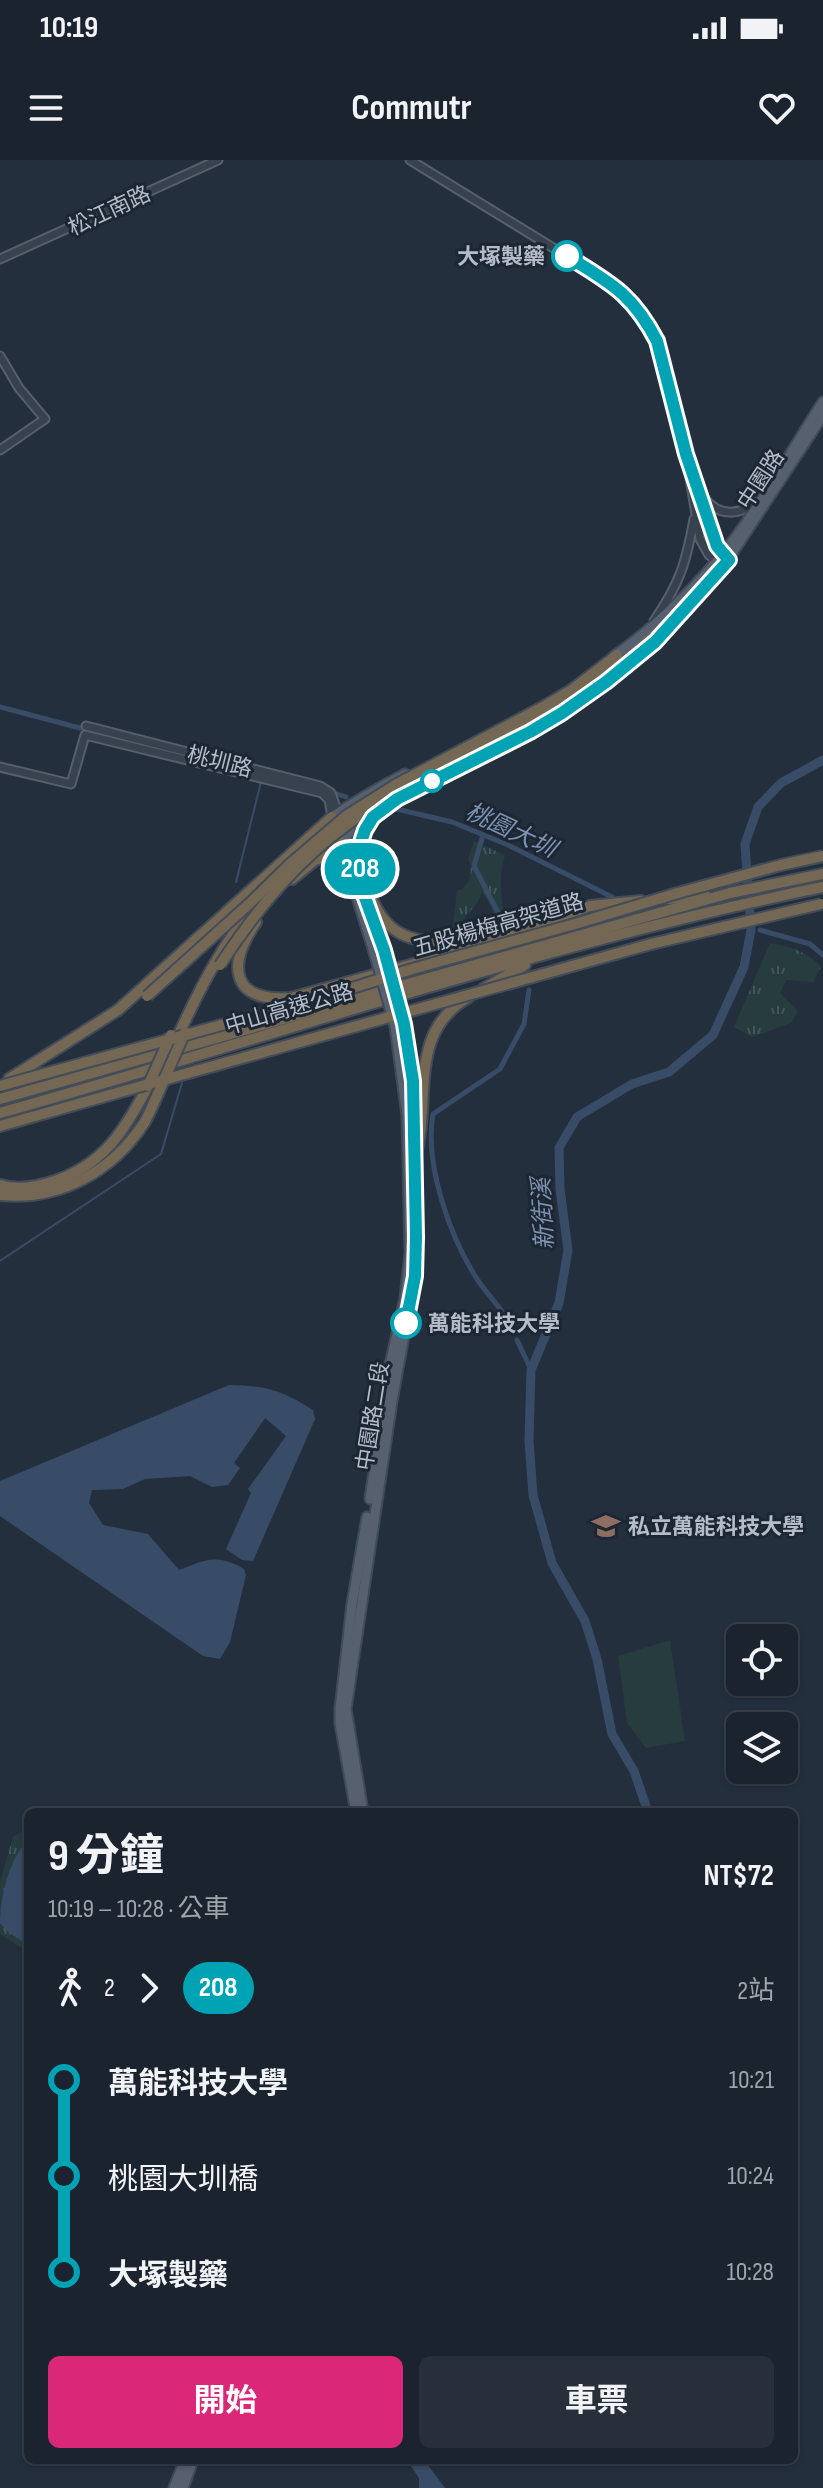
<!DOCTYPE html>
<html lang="zh-TW">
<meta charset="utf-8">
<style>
:root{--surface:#1b232e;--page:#282f3a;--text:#f1f3f6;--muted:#a0a4aa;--line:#39404a;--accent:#db2777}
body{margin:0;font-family:"Sofia Sans Condensed","Noto Sans TC",sans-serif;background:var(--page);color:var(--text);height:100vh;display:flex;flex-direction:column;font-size:30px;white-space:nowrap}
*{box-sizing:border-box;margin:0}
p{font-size:26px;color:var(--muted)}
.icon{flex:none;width:44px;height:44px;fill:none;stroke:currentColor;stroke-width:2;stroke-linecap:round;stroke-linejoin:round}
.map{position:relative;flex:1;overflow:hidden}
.panel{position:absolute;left:24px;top:1648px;width:774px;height:656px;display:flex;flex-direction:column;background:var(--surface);border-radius:12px;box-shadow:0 2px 6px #0004,0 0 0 2px var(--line)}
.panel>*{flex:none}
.badge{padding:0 16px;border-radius:26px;font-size:28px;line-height:52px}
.buttons{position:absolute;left:726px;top:1464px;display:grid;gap:16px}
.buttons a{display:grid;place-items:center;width:72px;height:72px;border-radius:12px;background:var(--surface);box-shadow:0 2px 6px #0004,0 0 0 2px var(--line);font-size:40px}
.map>.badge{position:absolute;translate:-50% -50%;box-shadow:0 0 0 4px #fff}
.legs{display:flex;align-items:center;gap:12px;height:88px;padding:0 24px;font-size:26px}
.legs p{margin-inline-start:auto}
.overview{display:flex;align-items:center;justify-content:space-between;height:136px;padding:0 24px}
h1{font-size:44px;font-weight:700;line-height:60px}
.action{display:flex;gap:16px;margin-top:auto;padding:16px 24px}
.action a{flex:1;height:92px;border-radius:12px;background:var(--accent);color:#fff;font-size:32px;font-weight:700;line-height:92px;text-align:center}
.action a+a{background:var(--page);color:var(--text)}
ul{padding:0 24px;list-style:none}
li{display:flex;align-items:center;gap:28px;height:96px;font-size:30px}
li i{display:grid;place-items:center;width:12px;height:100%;margin:0 10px;background:currentColor}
li i::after{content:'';width:20px;height:20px;margin:-10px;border:6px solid;border-radius:50%;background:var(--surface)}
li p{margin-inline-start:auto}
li:first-child i{background:linear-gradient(#0000 50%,currentColor 0)}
li:last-child i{background:linear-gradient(currentColor 50%,#0000 0)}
.status{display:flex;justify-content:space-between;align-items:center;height:56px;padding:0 40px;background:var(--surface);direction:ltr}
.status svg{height:22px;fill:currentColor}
header{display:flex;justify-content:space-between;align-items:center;height:104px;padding:0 24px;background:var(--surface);font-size:36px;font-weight:700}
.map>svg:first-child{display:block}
</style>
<div class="status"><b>10:19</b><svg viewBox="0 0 49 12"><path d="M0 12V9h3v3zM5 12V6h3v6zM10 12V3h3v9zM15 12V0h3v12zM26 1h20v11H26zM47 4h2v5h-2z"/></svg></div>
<header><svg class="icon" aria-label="menu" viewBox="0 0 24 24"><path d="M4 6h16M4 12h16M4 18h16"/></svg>Commutr<svg class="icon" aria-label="heart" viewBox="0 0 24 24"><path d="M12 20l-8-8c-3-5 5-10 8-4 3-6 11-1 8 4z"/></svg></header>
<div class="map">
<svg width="823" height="2328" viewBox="0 0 823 2328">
<defs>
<pattern id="park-tufts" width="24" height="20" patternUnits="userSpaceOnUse" patternTransform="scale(2)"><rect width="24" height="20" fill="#263c3f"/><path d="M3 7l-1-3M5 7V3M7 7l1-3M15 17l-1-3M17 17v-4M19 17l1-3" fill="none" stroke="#435659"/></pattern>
</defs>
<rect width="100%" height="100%" fill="#242f3e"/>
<!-- green -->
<path fill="#263c3f" d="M 670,1480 L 685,1581 L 646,1588 L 627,1563 L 618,1496 Z"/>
<!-- park -->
<g fill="url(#park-tufts)">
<path d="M 474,681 L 505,695 C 497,719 502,743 506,767 L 502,769 L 482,731 C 479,749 460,754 459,774 L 452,774 L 457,731 C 470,727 474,711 468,699 Z"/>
<path d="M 770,783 C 792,787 806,791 821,807 L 813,822 L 786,820 L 780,833 L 798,851 L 791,863 L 752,877 L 734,867 Z"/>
<path d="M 28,1668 L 28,1792 L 0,1774 L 0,1722 L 13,1677 Z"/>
</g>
<!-- water -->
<g fill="#394c67">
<path d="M 229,1225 C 267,1226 281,1230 313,1250 L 315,1259 L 253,1401 L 242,1400 L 226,1389 L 251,1333 L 248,1329 L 286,1276 L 265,1258 L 234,1303 L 240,1308 L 228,1325 L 212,1327 L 190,1316 L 145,1319 L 123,1329 L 92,1330 L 89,1343 L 103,1365 L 148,1374 L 179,1410 C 206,1400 216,1393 244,1409 L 246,1415 L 230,1482 L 220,1499 L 203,1496 L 0,1356 L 0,1321 Z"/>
<path d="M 28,1680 L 28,1785 L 7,1771 L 0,1763 C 0,1737 9,1699 28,1680 Z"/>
<path d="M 407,2300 L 424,2300 L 445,2328 L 419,2328 L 419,2318 Z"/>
</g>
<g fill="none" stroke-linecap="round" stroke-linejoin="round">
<!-- stream -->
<g stroke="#394c67" stroke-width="2">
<path d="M 236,722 L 261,622"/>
<path d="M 0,1101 L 161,994 L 182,923"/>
</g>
<!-- canal -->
<g stroke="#394c67" stroke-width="5">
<path d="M 0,547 L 80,568"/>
<path d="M 337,634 L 346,637"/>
<path d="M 392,648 L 452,662 L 508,685 L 612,737"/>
<path d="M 483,675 L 474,706 L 503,762"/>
<path d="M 760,770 L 810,784 L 823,795"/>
<path d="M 513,1171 C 505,1151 489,1137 477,1119 C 450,1077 424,1004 433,954 L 500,909 L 524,864 L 529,830"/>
<path d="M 517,1180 L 531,1210"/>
</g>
<!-- river -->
<path stroke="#394c67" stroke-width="9" d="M 648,1652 L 634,1611 L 612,1574 L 597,1499 L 585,1461 L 552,1403 L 533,1335 L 529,1281 L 531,1210 L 559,1143 L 568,1090 L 560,1029 L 559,988 L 577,957 L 632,924 L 669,912 L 713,875 L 744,807 L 751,770 L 745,684 L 758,647 L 781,623 L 823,600"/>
<defs>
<g id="minor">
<path d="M 410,0 L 607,121 L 638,148 L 657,181 L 669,223 L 686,294 L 700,379 L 709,395 L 720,403"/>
<path d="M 0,99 L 218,0"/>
<path d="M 0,196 L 19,228 L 45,259 L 0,290"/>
<path d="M 691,307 L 717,386 L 724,396"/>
<path d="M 705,339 C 720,357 739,355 757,342"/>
<path d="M 654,461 C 680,423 686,403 694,359"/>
<path d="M 86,566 L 320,626 L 331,633 L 338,653"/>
<path d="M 0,607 L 71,624 L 85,575 L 322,633 L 329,640 L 332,657"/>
</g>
<g id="major">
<path d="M 721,410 L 823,255"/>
<path d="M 613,497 C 650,471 687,436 717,401 C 757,354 789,294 823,242"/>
<path d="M 333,661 L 332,657 C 356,641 380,627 405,614"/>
<path d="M 345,672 L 366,742 L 384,790"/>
<path d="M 338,675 L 374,792"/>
<path d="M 339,680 L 397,639 L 530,572 L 562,553 L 628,505 L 665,471"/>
<path d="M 360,705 L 359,688 L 372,659"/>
<path d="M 370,1339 L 390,1205 L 405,1138 L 410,1093 L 407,956 L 395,866"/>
<path d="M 356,1652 L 340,1563 L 340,1549 L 352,1444 L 367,1357"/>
<path d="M 363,1652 L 346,1549 L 392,1241 L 415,1116 L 413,921 L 404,864"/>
<path d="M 174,2328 L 185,2300"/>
<path d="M 183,2328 L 193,2300"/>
</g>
<g id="highway">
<path d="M 573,529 L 617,495"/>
<path d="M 578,536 C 608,515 636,493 662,468 C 684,447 702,424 726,405"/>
<path d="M 318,699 L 326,696 L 338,699 L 350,715"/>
<path d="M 362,718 C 370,735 377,755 391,767 C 420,792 468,778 501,772"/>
<path d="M 292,719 L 339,680"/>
<path d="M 669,739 L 705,735"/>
<path d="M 256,762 C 227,805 230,842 291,838 L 457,792 L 590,746 L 641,741"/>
<path d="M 483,829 L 525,805"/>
<path d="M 179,874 C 203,821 228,774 268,731"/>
<path d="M 9,919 L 118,850 L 332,657"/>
<path d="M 0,939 L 730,733 L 823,714"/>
<path d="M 0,953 C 274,876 544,784 823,727"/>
<path d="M 0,966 L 131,929"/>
<path d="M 415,997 C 432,942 406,872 469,837"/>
<path d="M 0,1025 C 18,1031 37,1027 55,1021 C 104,1004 125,970 148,926"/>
<path d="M 0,1035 C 59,1041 112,1012 144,963 C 150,953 155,940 160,929"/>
</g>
</defs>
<!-- minor casing -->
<use href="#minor" stroke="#565f6c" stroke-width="11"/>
<!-- major casing -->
<use href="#major" stroke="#414a57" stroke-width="13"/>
<!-- highway casing -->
<use href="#highway" stroke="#434c59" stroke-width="14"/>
<!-- minor -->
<use href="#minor" stroke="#38414e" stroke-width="7"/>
<!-- major -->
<use href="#major" stroke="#56606e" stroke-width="9"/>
<!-- highway -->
<use href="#highway" stroke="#746855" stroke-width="10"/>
<defs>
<g id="major-bridge">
<path d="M 384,790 L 404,864"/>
<path d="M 374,792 L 395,866"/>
</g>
<g id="highway-bridge">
<path d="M 220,805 C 256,750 297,700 352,661 C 422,611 504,580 578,536"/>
<path d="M 147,836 L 249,744 L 290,704 L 346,656 L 397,624 L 543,547 L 573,529"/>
<path d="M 0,926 L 327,836 L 412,809 L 575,764 L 678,733 L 781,705 L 823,696"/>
<path d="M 148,926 L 171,875"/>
<path d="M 131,929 L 651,784 L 821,744"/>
<path d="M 160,929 L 185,872"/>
</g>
</defs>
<!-- major-bridge casing -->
<use href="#major-bridge" stroke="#414a57" stroke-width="13" stroke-linecap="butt"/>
<!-- highway-bridge casing -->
<use href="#highway-bridge" stroke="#434c59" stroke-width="14" stroke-linecap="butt"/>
<!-- major-bridge -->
<use href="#major-bridge" stroke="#56606e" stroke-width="9"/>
<!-- highway-bridge -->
<use href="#highway-bridge" stroke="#746855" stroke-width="10"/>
</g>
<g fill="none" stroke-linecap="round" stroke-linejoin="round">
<defs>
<path id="line-1" d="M 406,1163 L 415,1116 L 416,1077 L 413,921 L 404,864 L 384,790 L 363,732 L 359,688 L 365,670 L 373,657 L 397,639 L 530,572 L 562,553 L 606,522 L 655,482 L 729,400 L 717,386 L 686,294 L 657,181 C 632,133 610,123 567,96"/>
</defs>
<!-- line-1 casing -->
<use href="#line-1" stroke="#fff" stroke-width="18"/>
<!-- line-1 -->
<use href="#line-1" stroke="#00a3b4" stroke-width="12"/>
</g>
<!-- icons -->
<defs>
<symbol id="university-bare" viewBox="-9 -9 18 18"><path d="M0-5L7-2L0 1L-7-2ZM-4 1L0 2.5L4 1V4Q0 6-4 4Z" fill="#8d6e63" stroke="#1d2633" stroke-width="2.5" paint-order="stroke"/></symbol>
</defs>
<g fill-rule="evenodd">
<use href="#university-bare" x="586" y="1346" width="40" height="40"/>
</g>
<!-- markers -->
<g fill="#fff" stroke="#00a3b4" stroke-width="4">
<circle cx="567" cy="96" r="14"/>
<circle cx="432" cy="621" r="10"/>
<circle cx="406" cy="1163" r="14"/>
</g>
<g text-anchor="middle" stroke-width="6" stroke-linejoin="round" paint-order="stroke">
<!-- street labels -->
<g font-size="22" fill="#b4bcc9" stroke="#1d2633">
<text transform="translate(109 50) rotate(-25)" y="8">松江南路</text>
<text transform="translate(760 319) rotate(-57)" y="8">中園路</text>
<text transform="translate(220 601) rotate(14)" y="8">桃圳路</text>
<text transform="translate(498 764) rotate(-16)" y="8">五股楊梅高架道路</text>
<text transform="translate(289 848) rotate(-16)" y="8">中山高速公路</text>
<text transform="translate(372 1256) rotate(-81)" y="8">中園路二段</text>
</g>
<!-- stop labels -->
<g font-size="22" font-weight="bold" fill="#b4bcc9" stroke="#1d2633" text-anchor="end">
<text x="545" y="104">大塚製藥</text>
<text x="428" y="1171" text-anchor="start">萬能科技大學</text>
</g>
<!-- poi labels -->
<g font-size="22" font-weight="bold" fill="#b4bcc9" stroke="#1d2633" text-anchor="start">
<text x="628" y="1374">私立萬能科技大學</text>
</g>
<!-- water labels -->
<g font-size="24" font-style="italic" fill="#7c92b1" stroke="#1d2633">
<text transform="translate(511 670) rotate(25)" y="8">桃園大圳</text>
<text transform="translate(543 1054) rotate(-93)" y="8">新街溪</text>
</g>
</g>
</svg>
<div class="buttons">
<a><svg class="icon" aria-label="locate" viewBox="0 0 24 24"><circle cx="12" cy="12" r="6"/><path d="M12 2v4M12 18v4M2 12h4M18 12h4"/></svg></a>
<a><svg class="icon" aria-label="layers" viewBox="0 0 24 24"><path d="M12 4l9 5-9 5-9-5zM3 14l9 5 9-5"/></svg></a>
</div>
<b class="badge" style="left:360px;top:709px;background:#00a3b4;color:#fff">208</b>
<section class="panel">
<div class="overview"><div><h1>9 分鐘</h1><p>10:19 – 10:28 · 公車</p></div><b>NT$72</b></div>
<div class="legs"><svg class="icon" aria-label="walk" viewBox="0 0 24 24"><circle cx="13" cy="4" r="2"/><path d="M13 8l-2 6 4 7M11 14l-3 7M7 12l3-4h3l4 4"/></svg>2<svg class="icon" aria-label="forward" viewBox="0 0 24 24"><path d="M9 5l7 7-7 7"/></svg><b class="badge" style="background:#00a3b4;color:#fff">208</b><p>2站</p></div>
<ul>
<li><i style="color:#00a3b4"></i><b>萬能科技大學</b><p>10:21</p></li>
<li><i style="color:#00a3b4"></i><span>桃園大圳橋</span><p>10:24</p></li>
<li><i style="color:#00a3b4"></i><b>大塚製藥</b><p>10:28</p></li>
</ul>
<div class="action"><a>開始</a><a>車票</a></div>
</section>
</div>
